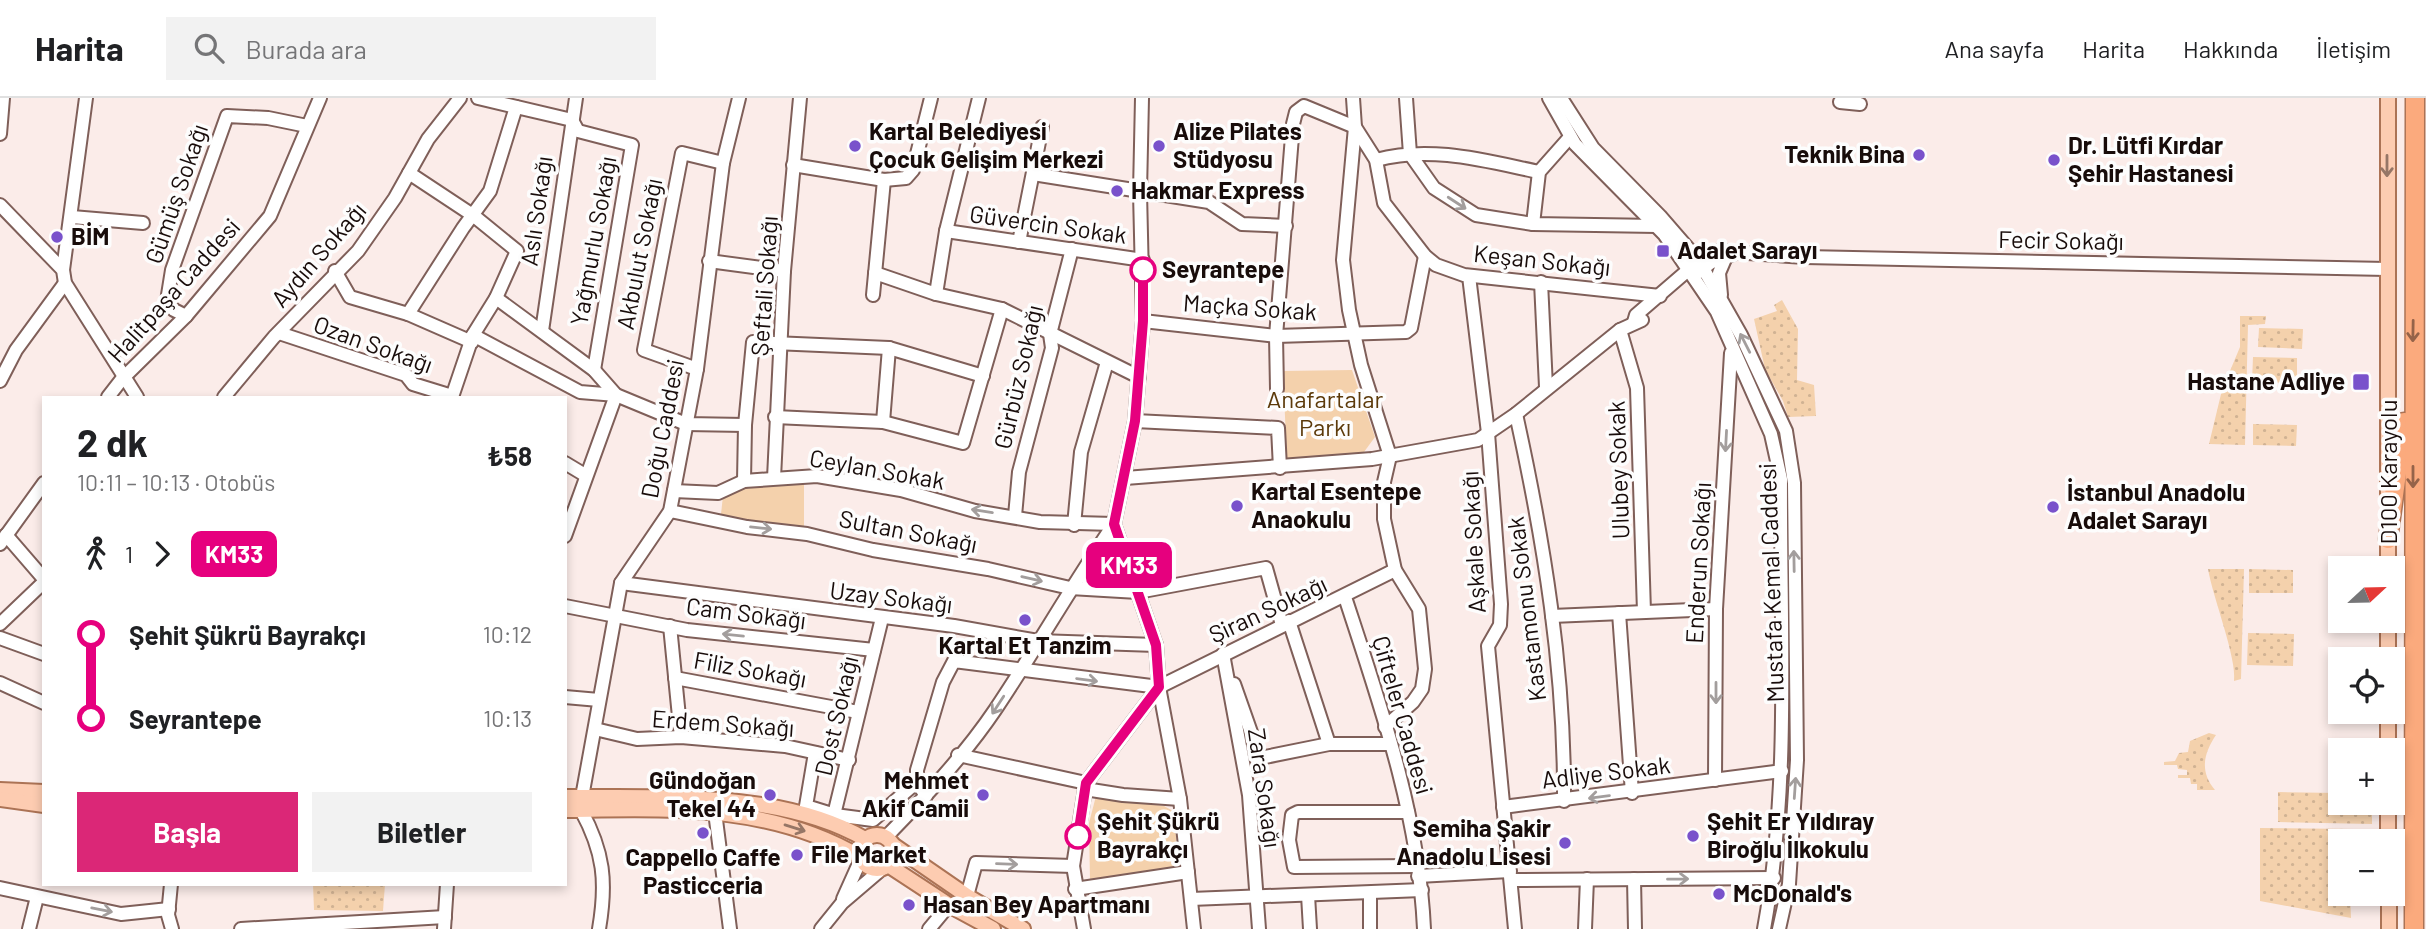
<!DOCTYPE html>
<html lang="tr">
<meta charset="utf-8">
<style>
:root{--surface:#fff;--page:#f2f2f2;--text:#202124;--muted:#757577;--line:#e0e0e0;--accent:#db2777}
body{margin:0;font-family:Barlow,sans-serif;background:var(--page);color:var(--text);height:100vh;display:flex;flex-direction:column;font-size:26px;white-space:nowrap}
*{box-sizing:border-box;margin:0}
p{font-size:23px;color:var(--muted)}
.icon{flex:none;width:38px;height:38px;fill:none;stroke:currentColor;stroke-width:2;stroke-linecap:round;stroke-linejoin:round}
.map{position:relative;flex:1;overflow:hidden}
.side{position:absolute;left:42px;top:298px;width:525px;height:490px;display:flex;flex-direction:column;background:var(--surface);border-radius:0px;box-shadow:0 4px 10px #0003}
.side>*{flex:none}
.badge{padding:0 14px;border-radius:10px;font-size:24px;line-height:46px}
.needle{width:46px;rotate:68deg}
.tools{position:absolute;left:2328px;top:458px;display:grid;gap:14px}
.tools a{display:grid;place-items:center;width:77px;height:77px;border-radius:0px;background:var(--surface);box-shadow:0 4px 10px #0003;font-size:35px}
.map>.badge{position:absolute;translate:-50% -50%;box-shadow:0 0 0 4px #fff}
.legs{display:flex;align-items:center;gap:10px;height:77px;padding:0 35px;font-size:23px}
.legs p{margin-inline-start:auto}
.head{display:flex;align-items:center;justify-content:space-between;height:119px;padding:0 35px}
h1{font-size:38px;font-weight:700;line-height:52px}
.cta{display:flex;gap:14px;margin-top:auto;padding:14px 35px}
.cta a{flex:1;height:80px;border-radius:0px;background:var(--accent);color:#fff;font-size:28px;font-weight:700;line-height:80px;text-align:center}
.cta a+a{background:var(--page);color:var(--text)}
ul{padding:0 35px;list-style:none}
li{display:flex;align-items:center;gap:24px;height:84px;font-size:26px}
li i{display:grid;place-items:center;width:10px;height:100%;margin:0 9px;background:currentColor}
li i::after{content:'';width:18px;height:18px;margin:-9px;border:5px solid;border-radius:50%;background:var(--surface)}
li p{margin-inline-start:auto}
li:first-child i{background:linear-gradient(#0000 50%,currentColor 0)}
li:last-child i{background:linear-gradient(currentColor 50%,#0000 0)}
header{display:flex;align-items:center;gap:42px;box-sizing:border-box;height:98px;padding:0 35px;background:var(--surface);border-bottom:2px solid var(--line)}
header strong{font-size:33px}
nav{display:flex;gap:38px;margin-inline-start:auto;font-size:24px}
.search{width:490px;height:63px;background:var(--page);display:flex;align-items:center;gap:18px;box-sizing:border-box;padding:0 24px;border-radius:0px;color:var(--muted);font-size:26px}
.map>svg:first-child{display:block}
</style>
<header>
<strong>Harita</strong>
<div class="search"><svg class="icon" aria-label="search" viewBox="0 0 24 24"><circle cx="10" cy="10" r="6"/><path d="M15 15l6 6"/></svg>Burada ara</div>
<nav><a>Ana sayfa</a><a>Harita</a><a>Hakkında</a><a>İletişim</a></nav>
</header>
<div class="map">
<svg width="2426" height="831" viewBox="0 0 2426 831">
<defs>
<pattern id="grass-dots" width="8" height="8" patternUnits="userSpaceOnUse" patternTransform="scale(1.75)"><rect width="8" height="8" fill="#f4d1ac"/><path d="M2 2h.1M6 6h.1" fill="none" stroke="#d0b293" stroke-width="1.8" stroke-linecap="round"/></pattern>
</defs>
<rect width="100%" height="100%" fill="#fbece9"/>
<!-- grass -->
<g fill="url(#grass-dots)">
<path d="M 1782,202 L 1798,231 L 1797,282 L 1814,287 L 1816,318 L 1788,319 L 1783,303 L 1765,271 L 1754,221 L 1777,213 L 1774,207 Z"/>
<path d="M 2240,218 L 2266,218 L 2265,226 L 2248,227 L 2245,347 L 2209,346 L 2222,292 L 2240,249 Z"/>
<path d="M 2259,230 L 2303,231 L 2302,251 L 2258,249 Z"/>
<path d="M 2253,259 L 2297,260 L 2297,285 L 2252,284 Z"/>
<path d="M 2253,326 L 2297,327 L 2296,348 L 2253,347 Z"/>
<path d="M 1107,449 L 1111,449 L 1119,481 L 1088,481 L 1087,478 Z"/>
<path d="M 2208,471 L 2244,471 L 2241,581 L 2234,583 C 2237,560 2213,500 2208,471 Z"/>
<path d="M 2249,471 L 2293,472 L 2293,495 L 2249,495 Z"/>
<path d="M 2248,535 L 2294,536 L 2293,568 L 2247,567 Z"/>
<path d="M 2209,635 L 2216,637 C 2204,655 2199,673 2215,692 L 2197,692 L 2197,686 L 2191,686 L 2190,680 L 2178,680 L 2178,677 L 2187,677 L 2187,672 L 2178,671 L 2177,667 L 2164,667 L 2164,664 L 2175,663 L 2179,655 L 2188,654 L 2190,643 Z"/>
<path d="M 2278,694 L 2340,695 L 2340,705 L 2372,705 L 2372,726 L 2278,724 Z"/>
<path d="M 2260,730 L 2355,731 L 2354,742 L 2365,744 L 2340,744 L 2340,796 L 2350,796 L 2351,820 L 2260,803 Z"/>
<path d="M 313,786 L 385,786 L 383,813 L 314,812 Z"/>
</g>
<!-- park -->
<g fill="#f4d1ac">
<path d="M 1352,272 L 1375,339 L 1364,354 L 1287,364 L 1283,273 Z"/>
<path d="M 804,384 L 804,430 L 761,426 L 721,416 L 723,398 L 755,387 Z"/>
<path d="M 1096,698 L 1164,708 L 1173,713 L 1180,771 L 1090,783 L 1089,725 Z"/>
</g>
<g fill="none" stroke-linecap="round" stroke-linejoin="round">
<defs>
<g id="minor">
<path d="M 478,0 L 572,22 L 578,33 L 632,47 L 594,272"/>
<path d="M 979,0 L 946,133 L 936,196 L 1002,211 L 1139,279"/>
<path d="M 1142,0 L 1140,94 L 1143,223 L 1135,323 L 1114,426 L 1156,547 L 1159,589 L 1180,701 L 1194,831"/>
<path d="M 1353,0 L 1355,29 L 1343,162 L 1349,212 L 1361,267 L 1390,358 L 1384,384 L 1384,421 L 1395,472 L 1419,511 L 1425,571 L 1422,591 L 1413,604 L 1385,629"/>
<path d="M 1406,0 L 1410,56 L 1434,90 L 1476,117 L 1533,126 L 1657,128"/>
<path d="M 1549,0 L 1575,46 L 1664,136 L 1717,214 L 1771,336 L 1781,381 C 1780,531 1791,683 1764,831"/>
<path d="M 1561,0 L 1593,50 L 1660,118 L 1699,163 L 1741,237 L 1786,333 L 1794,385 L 1797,662 L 1789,786 L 1779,831"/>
<path d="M 1840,4 L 1860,6"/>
<path d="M 0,36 L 3,0"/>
<path d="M 1376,62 C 1431,47 1486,63 1539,74"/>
<path d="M 793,67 L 884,82 L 906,80 L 913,72 L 931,0"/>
<path d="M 409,75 L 474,118 L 517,153 L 496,200 L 473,237 L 452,299"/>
<path d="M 1033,76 L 1209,104 L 1242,126 L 1286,128"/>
<path d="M 0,107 L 63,172 L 65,185 L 137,299"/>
<path d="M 72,119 L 143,125"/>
<path d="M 1533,126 L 1539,74 L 1570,39"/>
<path d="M 946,133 L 1143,162"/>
<path d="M 1019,144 L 1042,29"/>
<path d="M 709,163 L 784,173"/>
<path d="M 63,172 L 86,0"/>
<path d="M 335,173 L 350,199 L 408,216 L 472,244"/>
<path d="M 1699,174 L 1710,165 L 1733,156"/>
<path d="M 875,175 L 936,196"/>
<path d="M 1469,178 L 1488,335 L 1501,506 L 1500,527 L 1488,548 L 1515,831"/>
<path d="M 1541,184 L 1546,289"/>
<path d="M 873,197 L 884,82"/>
<path d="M 1721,197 L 1719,175 L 1725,161"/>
<path d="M 496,200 L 594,272 L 616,297 L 565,438"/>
<path d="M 408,216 L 463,130 L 490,93 L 516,9"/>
<path d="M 186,218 L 174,212 L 167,203 L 172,172 L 227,18 L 268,20 L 307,28"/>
<path d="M 1143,223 L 1276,238 L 1406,234 L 1411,230 L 1425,158"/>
<path d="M 1634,224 L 1636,217 L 1708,155 L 1719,153 L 1805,159 L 2387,171"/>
<path d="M 1620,232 L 1637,290 L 1644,514"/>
<path d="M 542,233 L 576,0"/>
<path d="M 279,235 L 406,277 L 413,286 L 452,298"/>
<path d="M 473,237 L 580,294 L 616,297 L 686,326 L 745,327"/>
<path d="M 697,271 L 644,252 L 682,55 L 723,65"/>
<path d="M 0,283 L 16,252 L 65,185"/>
<path d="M 1277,291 L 1276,238 L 1293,26 L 1296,14 L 1304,8 L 1355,29 L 1376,62 L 1384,105 L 1425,158 L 1436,167 L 1464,177 L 1660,198"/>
<path d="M 108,299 L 122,281 L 186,218 L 270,118 L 320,0"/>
<path d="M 224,299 L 274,239 L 358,153 L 395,100 L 428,41 L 460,0"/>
<path d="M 1516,316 C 1544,443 1565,573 1564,703"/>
<path d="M 775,319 L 883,324 L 963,345 L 1002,211"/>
<path d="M 1135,323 L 1278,330 L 1280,370"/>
<path d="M 883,324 L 889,250"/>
<path d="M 565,365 L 585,377"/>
<path d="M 774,380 L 784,173 L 800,0"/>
<path d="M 1125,380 L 1372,361 L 1478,342 L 1516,316 L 1620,232 L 1642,222"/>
<path d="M 744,383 L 745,327 L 753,244 L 889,250 L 983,278"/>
<path d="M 674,393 L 718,395 L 744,383 L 817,378 L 901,392 L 975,413 L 1040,424 L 1114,426"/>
<path d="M 670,413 L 747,429 L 807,436 L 873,452 L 988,471 L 1070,490 L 1138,494 L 1266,470 L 1282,527"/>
<path d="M 1015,418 L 1019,374 L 1052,250 L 1050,236 L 1072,151"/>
<path d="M 1074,427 L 1081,354 L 1107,264"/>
<path d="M 6,437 L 44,481"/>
<path d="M 0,446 L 44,385"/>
<path d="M 621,485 L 954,528 L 1038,543 L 1156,547"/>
<path d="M 1345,499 C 1380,606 1419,717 1424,831"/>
<path d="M 565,508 L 687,532 L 874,552"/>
<path d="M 1619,515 L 1632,695"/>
<path d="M 1552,518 L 1716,511"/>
<path d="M 1289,523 L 1329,646"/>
<path d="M 0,526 L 44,484"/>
<path d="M 670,528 L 681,639"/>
<path d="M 0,540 L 44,556"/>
<path d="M 1223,556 L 1249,697 L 1259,831"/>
<path d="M 675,580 L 858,614"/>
<path d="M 0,585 L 44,605"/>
<path d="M 1234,586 L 1260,660 L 1329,646 L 1390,646"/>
<path d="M 565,599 L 599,602"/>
<path d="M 595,631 L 637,641 L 681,639 L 785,648 L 849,662"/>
<path d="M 815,655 L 806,708 L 835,717 L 873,722 L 917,684"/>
<path d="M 958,657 L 1086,685"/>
<path d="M 1715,682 L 1716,511 L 1731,255"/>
<path d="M 1085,691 L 1123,697 L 1180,701"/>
<path d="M 926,698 L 917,684 L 917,672 L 943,584 L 954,563 L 1159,589"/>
<path d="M 582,699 L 621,485 L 670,413 L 697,271 L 723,65 L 739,0"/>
<path d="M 1503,709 L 1782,673"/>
<path d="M 581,712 C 604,754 607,784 599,831"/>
<path d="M 715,714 L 730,831"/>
<path d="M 1408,714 L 1298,714 L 1292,717 L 1289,742 L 1294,769 L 1415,768"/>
<path d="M 832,725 L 882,520"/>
<path d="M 886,739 C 924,700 964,658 995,612 C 1036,551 1072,487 1114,426"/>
<path d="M 1418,778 L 1510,773"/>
<path d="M 1634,781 L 1635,831"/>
<path d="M 1511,782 L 1774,780"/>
<path d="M 171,786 L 168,817 L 172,831"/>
<path d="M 0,790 L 121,816 L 169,811"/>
<path d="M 1075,791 L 1188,774"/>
<path d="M 1370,796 L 1370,831"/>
<path d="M 1308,797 L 1310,831"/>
<path d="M 967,798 L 976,765 L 1073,768"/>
<path d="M 843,801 L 861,761"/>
<path d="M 1191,801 L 1422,792"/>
<path d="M 29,831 L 37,799"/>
<path d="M 241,831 L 445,819"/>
<path d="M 444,831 L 447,786"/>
<path d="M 821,831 L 842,805 L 883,770"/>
<path d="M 929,831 L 949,807"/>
<path d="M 1084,831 L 1073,768 L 1086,685 L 1159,589 L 1395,472"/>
<path d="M 1585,831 L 1587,781"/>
</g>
<g id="major">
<path d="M 2388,0 L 2388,398"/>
<path d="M 2388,432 L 2388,471"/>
<path d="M 2388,523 L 2388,562"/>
<path d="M 2388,614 L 2388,653"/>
<path d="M 0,692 L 44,694"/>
<path d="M 565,699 C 660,700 780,692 865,741"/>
<path d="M 0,701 L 44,707"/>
<path d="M 2388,705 L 2388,744"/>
<path d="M 565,712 C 667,711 769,705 860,759"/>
<circle cx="877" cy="754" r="17"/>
<path d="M 893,747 L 967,798 L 1023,831"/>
<path d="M 888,767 L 949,807 L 993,831"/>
<path d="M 2389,796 L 2389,831"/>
</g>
<g id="highway">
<path d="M 2388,441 L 2404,324"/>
<path d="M 2414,831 L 2415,0"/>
</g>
</defs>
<!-- minor casing -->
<use href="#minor" stroke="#7f5f59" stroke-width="16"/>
<!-- major casing -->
<use href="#major" stroke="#ac7355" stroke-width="18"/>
<!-- highway casing -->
<use href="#highway" stroke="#ac7355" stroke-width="21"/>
<!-- minor -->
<use href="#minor" stroke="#fff" stroke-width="12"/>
<!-- major -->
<use href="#major" stroke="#fdccb1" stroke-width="14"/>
<!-- highway -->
<use href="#highway" stroke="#fbaa7d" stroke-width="18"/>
</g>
<!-- one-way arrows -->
<defs><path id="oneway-shaft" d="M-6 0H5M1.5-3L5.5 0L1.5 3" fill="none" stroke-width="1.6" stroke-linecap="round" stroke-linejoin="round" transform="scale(1.75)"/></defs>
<g stroke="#967666">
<use href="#oneway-shaft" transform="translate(2387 68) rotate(90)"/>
<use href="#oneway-shaft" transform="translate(795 730) rotate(17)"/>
</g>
<g stroke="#a39e9d">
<use href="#oneway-shaft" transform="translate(1457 105) rotate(33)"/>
<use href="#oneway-shaft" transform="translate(1745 245) rotate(-117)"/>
<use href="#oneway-shaft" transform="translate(1726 343) rotate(93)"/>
<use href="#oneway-shaft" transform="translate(982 413) rotate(-171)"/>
<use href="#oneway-shaft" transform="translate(761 430) rotate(6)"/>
<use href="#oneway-shaft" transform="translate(1794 463) rotate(-91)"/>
<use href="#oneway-shaft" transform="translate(1032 481) rotate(13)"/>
<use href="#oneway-shaft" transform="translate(733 537) rotate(-174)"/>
<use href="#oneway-shaft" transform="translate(1087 582) rotate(8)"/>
<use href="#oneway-shaft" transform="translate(1716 595) rotate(90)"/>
<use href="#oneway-shaft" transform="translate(998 607) rotate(123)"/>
<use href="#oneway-shaft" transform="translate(1795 690) rotate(-86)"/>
<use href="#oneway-shaft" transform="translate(1599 699) rotate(173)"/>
<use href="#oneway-shaft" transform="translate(1007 766) rotate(2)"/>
<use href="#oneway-shaft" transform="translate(1678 781) rotate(-1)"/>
<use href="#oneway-shaft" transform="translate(102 812) rotate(11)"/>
</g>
<g stroke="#956349">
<use href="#oneway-shaft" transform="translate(2413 233) rotate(91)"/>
<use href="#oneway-shaft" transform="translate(2413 379) rotate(90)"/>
</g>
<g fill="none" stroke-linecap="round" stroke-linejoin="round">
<defs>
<path id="line-1" d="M 1078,738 L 1086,685 L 1159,589 L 1156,547 L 1114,426 L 1135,323 L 1143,223 L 1143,172"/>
</defs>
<!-- line-1 casing -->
<use href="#line-1" stroke="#fff" stroke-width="16"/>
<!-- line-1 -->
<use href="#line-1" stroke="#e6007e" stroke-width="10"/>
</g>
<!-- markers -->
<g fill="#7952cb" stroke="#fdfdfd" stroke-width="2.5">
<circle cx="855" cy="48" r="7"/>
<circle cx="1159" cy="48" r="7"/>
<circle cx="1919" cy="57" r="7"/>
<circle cx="2054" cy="62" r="7"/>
<circle cx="1117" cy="93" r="7"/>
<circle cx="57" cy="139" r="7"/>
<rect x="1656" y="146" width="14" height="14" rx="3.5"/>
<rect x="2352" y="275" width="18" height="18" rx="3.5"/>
<circle cx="1237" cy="408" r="7"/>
<circle cx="2053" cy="409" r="7"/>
<circle cx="1025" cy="522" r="7"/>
<circle cx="770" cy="697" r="7"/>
<circle cx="983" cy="697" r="7"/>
<circle cx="703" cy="735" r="7"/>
<circle cx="1693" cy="738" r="7"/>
<circle cx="1565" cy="745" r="7"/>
<circle cx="797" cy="757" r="7"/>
<circle cx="1719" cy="796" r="7"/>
<circle cx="909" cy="807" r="7"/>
</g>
<g fill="#fff" stroke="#e6007e" stroke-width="3.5">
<circle cx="1143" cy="172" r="12"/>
<circle cx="1078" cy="738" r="12"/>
</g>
<g text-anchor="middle" stroke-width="7" stroke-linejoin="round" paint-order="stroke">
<!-- poi labels -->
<g font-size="24" font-weight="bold" fill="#180c0a" stroke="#fdfdfd" text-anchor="start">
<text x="869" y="42">Kartal Belediyesi<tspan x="869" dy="28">Çocuk Gelişim Merkezi</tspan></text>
<text x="1173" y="42">Alize Pilates<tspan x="1173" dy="28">Stüdyosu</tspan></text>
<text x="2068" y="56">Dr. Lütfi Kırdar<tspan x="2068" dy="28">Şehir Hastanesi</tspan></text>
<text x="1905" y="65" text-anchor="end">Teknik Bina</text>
<text x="1131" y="101">Hakmar Express</text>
<text x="71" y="147">BİM</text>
<text x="1677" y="161">Adalet Sarayı</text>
<text x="2345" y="292" text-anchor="end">Hastane Adliye</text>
<text x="1251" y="402">Kartal Esentepe<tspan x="1251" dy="28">Anaokulu</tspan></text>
<text x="2067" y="403">İstanbul Anadolu<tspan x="2067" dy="28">Adalet Sarayı</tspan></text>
<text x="1025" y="556" text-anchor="middle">Kartal Et Tanzim</text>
<text x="756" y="691" text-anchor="end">Gündoğan<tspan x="756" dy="28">Tekel 44</tspan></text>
<text x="969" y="691" text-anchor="end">Mehmet<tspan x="969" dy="28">Akif Camii</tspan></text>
<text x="1707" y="732">Şehit Er Yıldıray<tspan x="1707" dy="28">Biroğlu İlkokulu</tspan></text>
<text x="1551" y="739" text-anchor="end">Semiha Şakir<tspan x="1551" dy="28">Anadolu Lisesi</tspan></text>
<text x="811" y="765">File Market</text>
<text x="703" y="768" text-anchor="middle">Cappello Caffe<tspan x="703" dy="28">Pasticceria</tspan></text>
<text x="1733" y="804">McDonald's</text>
<text x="923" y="815">Hasan Bey Apartmanı</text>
</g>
<!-- street labels -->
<g font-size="24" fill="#180c0a" stroke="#fdfdfd">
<text transform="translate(177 96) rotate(-71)" y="8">Gümüş Sokağı</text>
<text transform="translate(537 113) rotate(-82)" y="8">Aslı Sokağı</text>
<text transform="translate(1048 127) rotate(8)" y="8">Güvercin Sokak</text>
<text transform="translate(594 143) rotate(-80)" y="8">Yağmurlu Sokağı</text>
<text transform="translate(2061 143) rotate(1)" y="8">Fecir Sokağı</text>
<text transform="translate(640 156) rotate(-79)" y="8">Akbulut Sokağı</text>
<text transform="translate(319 157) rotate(-49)" y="8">Aydın Sokağı</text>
<text transform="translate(1542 163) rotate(6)" y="8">Keşan Sokağı</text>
<text transform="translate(765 188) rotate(-86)" y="8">Şeftali Sokağı</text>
<text transform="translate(174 193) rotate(-48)" y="8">Halitpaşa Caddesi</text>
<text transform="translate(1250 210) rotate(4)" y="8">Maçka Sokak</text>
<text transform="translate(373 247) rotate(20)" y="8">Ozan Sokağı</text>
<text transform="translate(1019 279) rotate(-77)" y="8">Gürbüz Sokağı</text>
<text transform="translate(663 331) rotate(-79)" y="8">Doğu Caddesi</text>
<text transform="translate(877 372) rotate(10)" y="8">Ceylan Sokak</text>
<text transform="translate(1619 372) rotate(-92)" y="8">Ulubey Sokak</text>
<text transform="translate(2389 374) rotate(-90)" y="8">D100 Karayolu</text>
<text transform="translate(908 434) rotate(11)" y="8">Sultan Sokağı</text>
<text transform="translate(1474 444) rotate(-93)" y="8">Aşkale Sokağı</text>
<text transform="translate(1699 465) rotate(-87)" y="8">Enderun Sokağı</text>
<text transform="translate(1772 485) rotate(-92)" y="8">Mustafa Kemal Caddesi</text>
<text transform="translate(891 500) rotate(7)" y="8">Uzay Sokağı</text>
<text transform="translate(1527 511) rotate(-97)" y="8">Kastamonu Sokak</text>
<text transform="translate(1268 512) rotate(-25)" y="8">Şiran Sokağı</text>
<text transform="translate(746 516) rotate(7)" y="8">Cam Sokağı</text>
<text transform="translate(750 572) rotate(10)" y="8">Filiz Sokağı</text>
<text transform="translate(1402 617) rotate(74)" y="8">Çifteler Caddesi</text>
<text transform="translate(837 618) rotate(-77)" y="8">Dost Sokağı</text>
<text transform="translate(723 626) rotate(4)" y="8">Erdem Sokağı</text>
<text transform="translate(1606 675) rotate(-7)" y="8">Adliye Sokak</text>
<text transform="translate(1264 690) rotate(82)" y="8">Zara Sokağı</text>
</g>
<!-- stop labels -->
<g font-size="24" font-weight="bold" fill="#180c0a" stroke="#fdfdfd" text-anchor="start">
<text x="1162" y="180">Seyrantepe</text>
<text x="1097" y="732">Şehit Şükrü<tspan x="1097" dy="28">Bayrakçı</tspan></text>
</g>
<!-- park labels -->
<g font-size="24" fill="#5c3a0a" stroke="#fdfdfd">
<text x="1325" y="310">Anafartalar<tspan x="1325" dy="28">Parkı</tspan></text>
</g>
</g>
</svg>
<div class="tools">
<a><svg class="needle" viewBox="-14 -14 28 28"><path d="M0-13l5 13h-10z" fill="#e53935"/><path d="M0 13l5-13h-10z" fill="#757577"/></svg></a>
<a><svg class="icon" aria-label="locate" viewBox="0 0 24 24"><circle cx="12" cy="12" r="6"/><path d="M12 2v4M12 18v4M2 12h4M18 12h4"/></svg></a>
<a>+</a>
<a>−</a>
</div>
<b class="badge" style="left:1129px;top:467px;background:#e6007e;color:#fff">KM33</b>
<section class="side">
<div class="head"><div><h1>2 dk</h1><p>10:11 – 10:13 · Otobüs</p></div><b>₺58</b></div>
<div class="legs"><svg class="icon" aria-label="walk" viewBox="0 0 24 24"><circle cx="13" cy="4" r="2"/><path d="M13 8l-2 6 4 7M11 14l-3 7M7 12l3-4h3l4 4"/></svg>1<svg class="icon" aria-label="forward" viewBox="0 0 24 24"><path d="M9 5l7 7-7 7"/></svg><b class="badge" style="background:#e6007e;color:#fff">KM33</b></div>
<ul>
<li><i style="color:#e6007e"></i><b>Şehit Şükrü Bayrakçı</b><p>10:12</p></li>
<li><i style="color:#e6007e"></i><b>Seyrantepe</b><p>10:13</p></li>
</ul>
<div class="cta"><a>Başla</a><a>Biletler</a></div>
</section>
</div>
